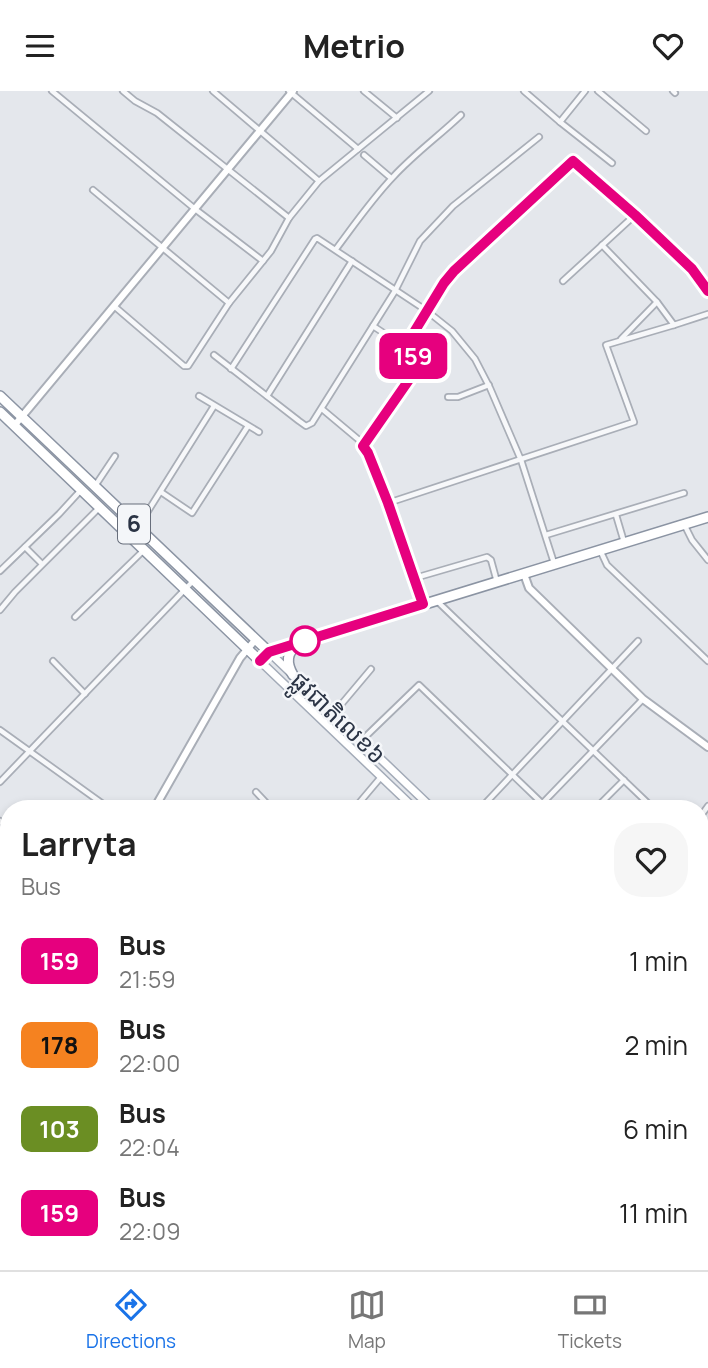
<!DOCTYPE html>
<meta charset="utf-8">
<style>
:root{--surface:#fff;--page:#f6f6f6;--text:#222;--muted:#767676;--line:#e0e0e0;--accent:#1a73e8}
body{margin:0;font-family:Manrope,"Noto Sans Khmer",sans-serif;background:var(--page);color:var(--text);height:100vh;display:flex;flex-direction:column;font-size:26px;white-space:nowrap}
*{box-sizing:border-box;margin:0}
p{font-size:23px;color:var(--muted)}
.icon{flex:none;width:38px;height:38px;fill:none;stroke:currentColor;stroke-width:2;stroke-linecap:round;stroke-linejoin:round}
.map{position:relative;flex:1;overflow:hidden}
.details{position:absolute;left:0px;top:709px;width:709px;height:471px;display:flex;flex-direction:column;background:var(--surface);border-radius:28px 28px 0 0;box-shadow:0 4px 10px #0003}
.details>*{flex:none}
.badge{padding:0 14px;border-radius:10px;font-size:24px;line-height:46px}
.map>.badge{position:absolute;translate:-50% -50%;box-shadow:0 0 0 4px #fff}
.round{display:grid;place-items:center;flex:none;width:74px;height:74px;border-radius:28px;background:var(--page)}
.head{display:flex;align-items:center;justify-content:space-between;height:119px;padding:0 21px}
h1{font-size:33px;font-weight:700;line-height:52px}
ul{padding:0;list-style:none}
li{display:flex;align-items:center;gap:21px;height:84px;padding:0 21px}
li div{flex:1}
li b{display:block;font-size:26px}
li em{font-style:normal}
li .badge{min-width:77px;font-weight:700;text-align:center}
header{display:flex;justify-content:space-between;align-items:center;height:91px;padding:0 21px;background:var(--surface);font-size:32px;font-weight:700}
.tab-bar{display:flex;justify-content:space-around;align-items:center;height:98px;border-top:2px solid var(--line);background:var(--surface);font-size:19px;color:var(--muted)}
.tab-bar a{display:grid;justify-items:center;gap:4px}
.tab-bar .active{color:var(--accent)}
.map>svg:first-child{display:block}
</style>
<header><svg class="icon" aria-label="menu" viewBox="0 0 24 24"><path d="M4 6h16M4 12h16M4 18h16"/></svg>Metrio<svg class="icon" aria-label="heart" viewBox="0 0 24 24"><path d="M12 20l-8-8c-3-5 5-10 8-4 3-6 11-1 8 4z"/></svg></header>
<div class="map">
<svg width="708" height="1179" viewBox="0 0 708 1179">
<rect width="100%" height="100%" fill="#e4e7ec"/>
<g fill="none" stroke-linecap="round" stroke-linejoin="round">
<!-- canal -->
<g stroke="#9fb4cc" stroke-width="5">
<path d="M 700,1167 L 708,1155"/>
<path d="M 692,1179 L 697,1171"/>
</g>
<defs>
<g id="street">
<path d="M 52,0 L 195,118 L 263,170"/>
<path d="M 123,0 L 135,10 L 157,22 L 289,127"/>
<path d="M 213,0 L 319,90"/>
<path d="M 289,0 L 358,58"/>
<path d="M 364,0 L 397,27"/>
<path d="M 524,0 L 560,31 L 612,72"/>
<path d="M 598,0 L 646,40"/>
<path d="M 673,0 L 675,2"/>
<path d="M 560,31 L 585,0"/>
<path d="M 364,64 L 391,87"/>
<path d="M 93,99 L 229,212"/>
<path d="M 602,154 L 657,211 L 674,234"/>
<path d="M 336,158 C 354,134 372,108 393,86 C 414,63 439,45 461,24"/>
<path d="M 563,190 L 635,124"/>
<path d="M 114,215 L 184,275 L 188,275 L 229,212 L 271,160 L 289,127 L 319,90 L 429,0"/>
<path d="M 427,220 L 444,192 L 454,180 L 573,70 L 635,124 L 692,178 L 708,200"/>
<path d="M 373,235 L 405,256"/>
<path d="M 621,248 L 657,211"/>
<path d="M 214,264 L 299,330 L 306,335 L 312,332 L 395,200 L 420,150 L 453,115 L 539,46"/>
<path d="M 231,278 L 315,148 L 317,147 L 427,220 L 452,240 L 475,268 L 490,297 L 521,369 L 554,472"/>
<path d="M 199,305 L 259,341"/>
<path d="M 267,305 L 352,170"/>
<path d="M 448,306 L 458,306 L 489,294"/>
<path d="M 322,318 L 359,349 L 368,362 L 388,412 L 423,513"/>
<path d="M 364,355 L 420,273 L 420,270 L 406,260 L 405,256 L 428,220"/>
<path d="M 95,395 L 115,365"/>
<path d="M 161,401 L 192,422 L 248,335"/>
<path d="M 388,412 L 634,331 L 606,254 L 674,234 L 708,223"/>
<path d="M 616,424 L 624,451"/>
<path d="M 684,433 L 692,449 L 708,469"/>
<path d="M 138,436 L 214,315"/>
<path d="M 546,444 L 684,402"/>
<path d="M 25,456 L 42,473"/>
<path d="M 600,459 L 607,474 L 708,570"/>
<path d="M 0,480 L 59,423 L 81,399"/>
<path d="M 415,487 L 487,466 L 491,469 L 497,491"/>
<path d="M 437,510 L 654,718"/>
<path d="M 0,519 L 15,501 L 99,417"/>
<path d="M 75,526 L 144,459"/>
<path d="M 53,570 L 85,603"/>
<path d="M 334,622 L 371,578"/>
<path d="M 0,639 L 110,718"/>
<path d="M 362,649 L 419,594 L 548,718"/>
<path d="M 0,691 L 193,490"/>
<path d="M 256,701 L 272,718"/>
<path d="M 354,718 L 381,686"/>
<path d="M 480,718 L 638,550"/>
<path d="M 537,718 L 643,608"/>
<path d="M 595,718 L 624,689"/>
<path d="M 700,726 L 708,715"/>
<path d="M 0,730 L 9,737"/>
<path d="M 700,761 L 708,769"/>
<path d="M 704,810 L 708,805"/>
<path d="M 700,860 L 708,867"/>
<path d="M 700,883 L 708,874"/>
<path d="M 700,1029 L 708,1020"/>
<path d="M 0,1055 L 9,1060"/>
<path d="M 700,1092 L 708,1082"/>
<path d="M 700,1098 L 708,1089"/>
<path d="M 700,1151 L 708,1139"/>
<path d="M 0,1167 L 9,1155"/>
<path d="M 131,1171 L 142,1179"/>
<path d="M 177,1171 L 188,1179"/>
<path d="M 208,1171 L 220,1179"/>
<path d="M 251,1171 L 263,1179"/>
<path d="M 295,1171 L 305,1179"/>
<path d="M 16,1175 L 20,1171"/>
<path d="M 192,1179 L 200,1171"/>
<path d="M 268,1179 L 276,1171"/>
<path d="M 330,1179 L 333,1176"/>
<path d="M 386,1179 L 394,1171"/>
<path d="M 492,1179 L 499,1171"/>
<path d="M 561,1179 L 569,1171"/>
<path d="M 605,1179 L 613,1171"/>
<path d="M 623,1179 L 628,1171"/>
<path d="M 681,1179 L 686,1171"/>
</g>
<g id="secondary">
<path d="M 14,335 L 293,0"/>
<path d="M 524,483 L 529,497 L 643,608 L 708,656"/>
<path d="M 154,718 L 240,567 L 256,548"/>
<path d="M 0,978 L 9,963"/>
<path d="M 703,1179 L 708,1172"/>
</g>
<g id="primary">
<path d="M 269,561 L 433,718"/>
<path d="M 260,570 L 415,718"/>
<path d="M 700,972 L 708,980"/>
<path d="M 700,989 L 708,997"/>
</g>
<g id="highway">
<path d="M 0,305 L 269,561"/>
<path d="M 0,321 L 260,570 L 269,561 L 708,426"/>
<path d="M 293,584 C 286,572 286,561 299,553"/>
</g>
</defs>
<!-- street casing -->
<use href="#street" stroke="#a9aeb7" stroke-width="8"/>
<!-- secondary casing -->
<use href="#secondary" stroke="#a9aeb7" stroke-width="10"/>
<!-- primary casing -->
<use href="#primary" stroke="#a3abb8" stroke-width="10"/>
<!-- highway casing -->
<use href="#highway" stroke="#8b94a3" stroke-width="12"/>
<!-- street -->
<use href="#street" stroke="#f7f8fa" stroke-width="4.5"/>
<!-- secondary -->
<use href="#secondary" stroke="#fff" stroke-width="6"/>
<!-- primary -->
<use href="#primary" stroke="#fff" stroke-width="7"/>
<!-- highway -->
<use href="#highway" stroke="#fff" stroke-width="9"/>
</g>
<g fill="none" stroke-linecap="round" stroke-linejoin="round">
<defs>
<path id="line" d="M 260,570 L 269,561 L 423,513 L 388,412 L 368,362 L 363,355 L 420,273 L 420,270 L 406,260 L 405,256 L 444,192 L 454,180 L 573,70 L 635,124 L 692,178 L 708,200"/>
</defs>
<!-- line casing -->
<use href="#line" stroke="#fff" stroke-width="16"/>
<!-- line -->
<use href="#line" stroke="#e6007e" stroke-width="10"/>
</g>
<!-- markers -->
<circle fill="#fff" stroke="#e6007e" stroke-width="3.5" cx="305" cy="550" r="14"/>
<g text-anchor="middle" stroke-width="5" stroke-linejoin="round" paint-order="stroke">
<!-- shield labels -->
<rect fill="#f4f6f9" stroke="#676e7b" stroke-width="2" x="118" y="413.5" width="32" height="39" rx="5"/>
<g font-size="23" font-weight="bold" fill="#2b3445">
<text x="134" y="441">6</text>
</g>
<!-- street labels -->
<g font-size="24" fill="#2b3445" stroke="#f4f6f9">
<text transform="translate(338 627) rotate(44)" y="8">ផ្លូវជាតិលេខ៦</text>
</g>
</g>
</svg>
<b class="badge" style="left:413px;top:265px;background:#e6007e;color:#fff">159</b>
<section class="details">
<div class="head"><div><h1>Larryta</h1><p>Bus</p></div><a class="round"><svg class="icon" aria-label="heart" viewBox="0 0 24 24"><path d="M12 20l-8-8c-3-5 5-10 8-4 3-6 11-1 8 4z"/></svg></a></div>
<ul>
<li><span class="badge" style="background:#e6007e;color:#fff">159</span><div><b>Bus</b><p>21:59</p></div><em>1 min</em></li>
<li><span class="badge" style="background:#f58220;color:#111">178</span><div><b>Bus</b><p>22:00</p></div><em>2 min</em></li>
<li><span class="badge" style="background:#6b8e23;color:#fff">103</span><div><b>Bus</b><p>22:04</p></div><em>6 min</em></li>
<li><span class="badge" style="background:#e6007e;color:#fff">159</span><div><b>Bus</b><p>22:09</p></div><em>11 min</em></li>
</ul>
</section>
</div>
<nav class="tab-bar">
<a class="active"><svg class="icon" aria-label="directions" viewBox="0 0 24 24"><path d="M12 3l9 9-9 9-9-9zM9 14v-3h6M13 9l2 2-2 2"/></svg>Directions</a>
<a><svg class="icon" aria-label="map" viewBox="0 0 24 24"><path d="M3 6l6-2 6 2 6-2v14l-6 2-6-2-6 2zM9 4v14M15 6v14"/></svg>Map</a>
<a><svg class="icon" aria-label="tickets" viewBox="0 0 24 24"><path d="M3 7h18v10H3zM15 7v10"/></svg>Tickets</a>
</nav>
